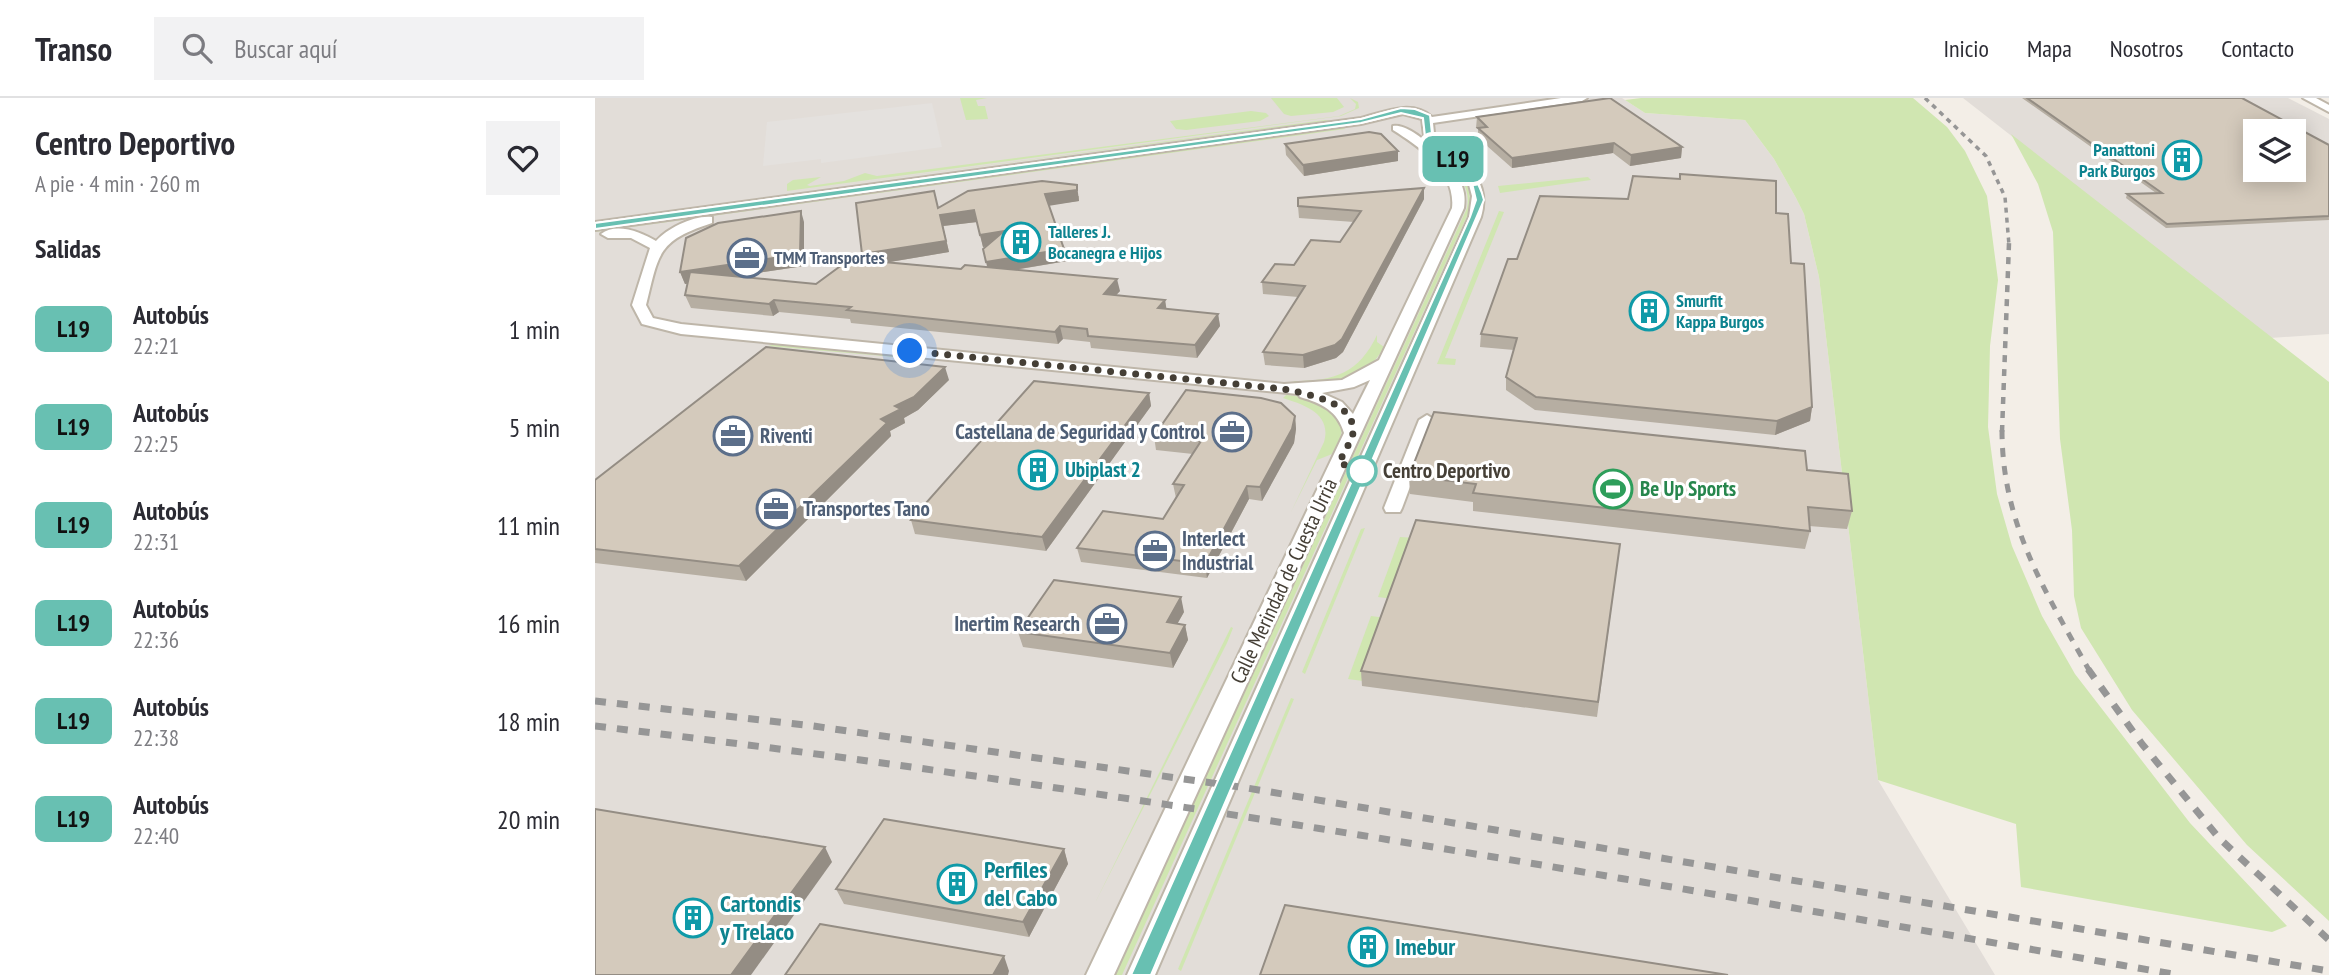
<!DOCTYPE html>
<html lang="es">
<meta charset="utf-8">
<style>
:root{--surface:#fff;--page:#f2f2f3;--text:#2b2b33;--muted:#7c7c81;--line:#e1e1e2}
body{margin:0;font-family:"PT Sans Narrow",sans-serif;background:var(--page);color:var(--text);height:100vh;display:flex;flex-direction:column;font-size:26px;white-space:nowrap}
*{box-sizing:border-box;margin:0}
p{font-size:23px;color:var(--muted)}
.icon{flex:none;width:38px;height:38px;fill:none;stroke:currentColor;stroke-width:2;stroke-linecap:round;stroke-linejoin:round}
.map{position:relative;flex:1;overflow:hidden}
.panel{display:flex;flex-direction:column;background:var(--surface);width:595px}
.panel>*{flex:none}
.badge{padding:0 14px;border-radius:10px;font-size:24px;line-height:46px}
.controls{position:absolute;left:1648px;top:21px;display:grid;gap:14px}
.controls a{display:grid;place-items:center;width:63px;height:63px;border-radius:0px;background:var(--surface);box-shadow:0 4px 18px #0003;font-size:35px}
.you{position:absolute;width:35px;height:35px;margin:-18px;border:5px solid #fff;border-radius:50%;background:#1a73e8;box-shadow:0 0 0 10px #1a73e833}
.map>.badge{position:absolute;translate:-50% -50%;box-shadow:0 0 0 4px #fff}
h2{padding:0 35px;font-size:26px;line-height:63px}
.round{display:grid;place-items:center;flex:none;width:74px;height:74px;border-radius:0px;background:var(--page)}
.summary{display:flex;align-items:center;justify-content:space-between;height:119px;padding:0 35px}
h1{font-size:33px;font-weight:700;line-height:52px}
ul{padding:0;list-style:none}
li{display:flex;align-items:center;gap:21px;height:98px;padding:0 35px}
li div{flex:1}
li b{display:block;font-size:26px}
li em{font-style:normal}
li .badge{min-width:77px;font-weight:700;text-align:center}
header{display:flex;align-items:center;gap:42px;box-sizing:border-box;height:98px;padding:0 35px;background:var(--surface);border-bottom:2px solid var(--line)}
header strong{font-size:33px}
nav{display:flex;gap:38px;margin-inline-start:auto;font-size:24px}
.search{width:490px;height:63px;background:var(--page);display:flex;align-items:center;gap:18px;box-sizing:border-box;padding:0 24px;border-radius:0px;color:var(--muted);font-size:26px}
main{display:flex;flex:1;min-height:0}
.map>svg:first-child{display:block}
</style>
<header>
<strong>Transo</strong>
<div class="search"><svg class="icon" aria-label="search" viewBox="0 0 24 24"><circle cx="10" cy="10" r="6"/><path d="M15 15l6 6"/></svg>Buscar aquí</div>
<nav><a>Inicio</a><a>Mapa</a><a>Nosotros</a><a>Contacto</a></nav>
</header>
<main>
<section class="panel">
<div class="summary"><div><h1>Centro Deportivo</h1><p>A pie · 4 min · 260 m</p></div><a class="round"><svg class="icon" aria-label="heart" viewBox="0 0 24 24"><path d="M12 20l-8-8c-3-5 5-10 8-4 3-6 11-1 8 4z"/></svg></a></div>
<h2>Salidas</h2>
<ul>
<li><span class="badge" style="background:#68c0b2;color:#111">L19</span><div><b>Autobús</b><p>22:21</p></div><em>1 min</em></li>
<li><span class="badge" style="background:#68c0b2;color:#111">L19</span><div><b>Autobús</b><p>22:25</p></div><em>5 min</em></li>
<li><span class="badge" style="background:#68c0b2;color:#111">L19</span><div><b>Autobús</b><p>22:31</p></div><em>11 min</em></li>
<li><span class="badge" style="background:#68c0b2;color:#111">L19</span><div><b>Autobús</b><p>22:36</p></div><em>16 min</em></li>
<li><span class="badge" style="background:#68c0b2;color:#111">L19</span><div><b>Autobús</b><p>22:38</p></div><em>18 min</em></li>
<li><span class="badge" style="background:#68c0b2;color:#111">L19</span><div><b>Autobús</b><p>22:40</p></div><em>20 min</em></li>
</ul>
</section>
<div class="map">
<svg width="1734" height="877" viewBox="0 0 1734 877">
<rect width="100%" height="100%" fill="#f3eee7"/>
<!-- industrial -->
<g fill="#e2ddd8" fill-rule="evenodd">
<path d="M 0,0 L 1027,0 L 1050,15 L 1150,22 L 1179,61 L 1201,100 L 1209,116 L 1224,179 L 1283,682 L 1400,877 L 0,877 Z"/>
<path d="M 1368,0 L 1693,0 L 1734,21 L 1734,236 L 1675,240 ZM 1661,33 L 1699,33 L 1699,72 L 1661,72 Z"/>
</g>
<!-- green -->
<g fill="#d0e6b1">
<path d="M 365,0 L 392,0 L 381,2 L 383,8 L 390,8 L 393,21 L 371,22 Z"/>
<path d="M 676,0 L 742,0 L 749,9 L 738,14 L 696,18 L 689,16 Z"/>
<path d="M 755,0 L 763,4 L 764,10 L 746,18 L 192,93 L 192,86 L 198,82 L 226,79 L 212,87 L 215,88 L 249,83 L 270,75 L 282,78 L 744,18 L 760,11 L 761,6 Z"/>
<path d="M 1046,0 L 1318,0 L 1352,29 L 1370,53 L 1392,98 L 1403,182 L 1395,248 L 1393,329 L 1402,396 L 1417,448 L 1447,518 L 1480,576 L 1595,725 L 1692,828 L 1677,834 L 1426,789 L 1421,726 L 1283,682 L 1224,179 L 1209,116 L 1201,100 L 1179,61 L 1150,22 L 1050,15 L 1030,2 Z"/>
<path d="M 656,13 L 671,15 L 674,18 L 665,23 L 591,32 L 581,31 L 575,23 Z"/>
<path d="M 730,22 L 742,24 L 729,23 L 193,94 Z"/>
<path d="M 748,28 L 750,31 L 0,134 L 0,131 Z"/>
<path d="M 1416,36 L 1734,284 L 1734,823 L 1652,747 L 1537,612 L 1486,530 L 1479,498 L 1477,432 L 1465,341 L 1458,134 L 1443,86 Z"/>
<path d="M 832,42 C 854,64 883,82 873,116 L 527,877 L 520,877 L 872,110 C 878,80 848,61 828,43 Z"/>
<path d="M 993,79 L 996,82 L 905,95 L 903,88 Z"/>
<path d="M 904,113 L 909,114 L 850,260 L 861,261 L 860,267 L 842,266 Z"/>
<path d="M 782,237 L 782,244 L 789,249 C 769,286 734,286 697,287 L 699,283 C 740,283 764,275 782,237 Z"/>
<path d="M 185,245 L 296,256 L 300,259 L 173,248 Z"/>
<path d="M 691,297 C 708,298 745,307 747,329 C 747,339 741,348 737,356 L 722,362 L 696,414 L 729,344 C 737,316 710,307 688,300 Z"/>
<path d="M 770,430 L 710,576 L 707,574 L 766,431 Z"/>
<path d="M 805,439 L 820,440 L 798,501 L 783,499 Z"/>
<path d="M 776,518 L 791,520 L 768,583 L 753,581 Z"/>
<path d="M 636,529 L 638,530 L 632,545 L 499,807 Z"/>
<path d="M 696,600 L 699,601 L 586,873 L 583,871 Z"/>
</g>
<!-- parking -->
<path fill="#e4e1de" d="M 337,5 L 347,49 L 226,65 L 226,61 L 168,68 L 172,24 Z"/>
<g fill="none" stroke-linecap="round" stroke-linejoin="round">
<defs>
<g id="street">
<path d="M 966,0 L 992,0 L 987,3 L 838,25 L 839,35 C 864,60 898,79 886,119 L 560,877 L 532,877 L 874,119 L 877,98 L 873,83 L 829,38 L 827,21 L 808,16 L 766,26 L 0,132 L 0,124 L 766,20 C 789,14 817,1 837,19 Z"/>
<path d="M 1708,0 L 1721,0 L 1734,7 L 1734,14 Z"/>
<path d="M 798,28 C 819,25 860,69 867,88 C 870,96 870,102 869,110 L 519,877 L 491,877 L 749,335 C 743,313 726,305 705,299 L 703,296 L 86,236 L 47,226 L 37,207 L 55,150 L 36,140 L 13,140 L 6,136 C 21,124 46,134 61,143 C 73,130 99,117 117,119 L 117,125 C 62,143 64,155 51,207 L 58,220 L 86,226 L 689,286 L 747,282 L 784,262 L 857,110 C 861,74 825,49 798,32 ZM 775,282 L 758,316 L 747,304 L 727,295 L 759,289 Z"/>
<path d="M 832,317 L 840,322 L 807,410 L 805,414 L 791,414 L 789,410 L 824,322 Z"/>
</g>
</defs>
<!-- street casing -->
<use href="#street" stroke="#beb6a9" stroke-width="4"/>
<!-- street -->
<use href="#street" fill="#fff" fill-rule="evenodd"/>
<!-- rail-far3 -->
<path stroke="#969696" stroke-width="3.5" stroke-dasharray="5 5" stroke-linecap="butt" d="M 1330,0 L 1391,58 L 1410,99 L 1414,147"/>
<!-- rail-far2 -->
<path stroke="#969696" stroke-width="4.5" stroke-dasharray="7 7" stroke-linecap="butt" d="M 1407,334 L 1414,145"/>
<!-- rail-far1 -->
<path stroke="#969696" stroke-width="5" stroke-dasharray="9 9" stroke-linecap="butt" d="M 1407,332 C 1407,426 1450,493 1494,572"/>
<!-- rail -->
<g stroke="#969696" stroke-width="7" stroke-dasharray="11 11" stroke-linecap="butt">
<path d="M 1493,571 L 1547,646 L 1624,740 L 1734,842"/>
<path d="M 0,603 L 218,628 L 652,690 L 1734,873"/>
<path d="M 0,628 C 531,691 1056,785 1583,877"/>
</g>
</g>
<!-- wall -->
<g fill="#b6aea2" fill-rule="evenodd">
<path d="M 1427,0 L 1647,0 L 1734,47 L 1734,122 L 1571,130 L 1531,100 L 1532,96 L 1561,95 Z"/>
<path d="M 882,19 L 1087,49 L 1086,60 L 1035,68 L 1018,55 L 917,70 L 883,40 L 883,31 L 881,30 Z"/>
<path d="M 690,46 L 803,63 L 709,78 L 691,57 Z"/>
<path d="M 484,98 L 484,103 L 454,107 L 472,163 L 420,172 L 525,193 L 521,197 L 570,202 L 571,211 L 623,216 L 625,228 L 602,260 L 496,250 L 495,244 L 468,241 L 463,246 L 256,225 L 255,221 L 184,214 L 178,218 L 96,210 L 90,197 L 92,186 L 90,186 L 85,174 L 209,124 L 209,168 L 142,178 L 221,186 L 269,162 L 343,109 ZM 382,124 L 388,149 L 391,148 L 392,169 L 366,171 L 295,164 L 354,154 L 348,128 Z"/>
<path d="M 829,101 L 748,254 L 741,260 L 709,270 L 670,267 L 668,254 L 703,199 L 668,196 L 667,184 L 745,144 L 759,124 L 704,120 L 703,108 Z"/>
<path d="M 1181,115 L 1196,165 L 1217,309 L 1215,323 L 1180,337 L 940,312 L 911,292 L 911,279 L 919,252 L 885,249 L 886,236 L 922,161 Z"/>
<path d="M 354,282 L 323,312 L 309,320 L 310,325 L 295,333 L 296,338 L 151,483 L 0,465 L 0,382 Z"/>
<path d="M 554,295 L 556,308 L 451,453 L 320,436 L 316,422 Z"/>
<path d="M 700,318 L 701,331 L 699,345 L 667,403 L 654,401 L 612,480 L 486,464 L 482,450 L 568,421 L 581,400 L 578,386 L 598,356 L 561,352 L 559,338 Z"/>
<path d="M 1212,372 L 1257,413 L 1252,431 L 1214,428 L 1215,433 L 1210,451 L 878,413 L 878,404 L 815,396 L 814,378 Z"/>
<path d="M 1025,446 L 1002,619 L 767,588 L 766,573 Z"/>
<path d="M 589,514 L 582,526 L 590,527 L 593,542 L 578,570 L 428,549 L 423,534 Z"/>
<path d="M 469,751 L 473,766 L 434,839 L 249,806 L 241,791 Z"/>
</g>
<!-- shaded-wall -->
<g fill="#948d84">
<path d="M 1019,45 L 1018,55 L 917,70 L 917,60 Z"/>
<path d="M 1087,49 L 1086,60 L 1035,68 L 1036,57 Z"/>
<path d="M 803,53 L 803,63 L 709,78 L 708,67 Z"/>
<path d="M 482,87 L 484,103 L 453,108 L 450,96 Z"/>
<path d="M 829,90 L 829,101 L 748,254 L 741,260 L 709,270 L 708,257 Z"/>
<path d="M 379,112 L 382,124 L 348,128 L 354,154 L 271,168 L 267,156 L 345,117 Z"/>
<path d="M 206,113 L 209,124 L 209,168 L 90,186 L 85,174 Z"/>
<path d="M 409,133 L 411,145 L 388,149 L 385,137 Z"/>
<path d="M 469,151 L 472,163 L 394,176 L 391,164 Z"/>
<path d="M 522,181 L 525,193 L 511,208 L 509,196 Z"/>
<path d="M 179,202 L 184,214 L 178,218 L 174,206 Z"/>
<path d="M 570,202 L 572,214 L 563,210 Z"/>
<path d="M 623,216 L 625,228 L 602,260 L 600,247 Z"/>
<path d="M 465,228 L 468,241 L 463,246 L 460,234 Z"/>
<path d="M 350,269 L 354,282 L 323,312 L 309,320 L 310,325 L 295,333 L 296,338 L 151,483 L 144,468 L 286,321 L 300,308 Z"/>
<path d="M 554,295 L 556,308 L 451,453 L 447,439 Z"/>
<path d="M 1217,309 L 1215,323 L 1180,337 L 1182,323 Z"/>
<path d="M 700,318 L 701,331 L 699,345 L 667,403 L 665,389 Z"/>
<path d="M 652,388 L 654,401 L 612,480 L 610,466 Z"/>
<path d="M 586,499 L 589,514 L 575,539 L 572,524 Z"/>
<path d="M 590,527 L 593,542 L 578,570 L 575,555 Z"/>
<path d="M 230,749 L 237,764 L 156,877 L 136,877 Z"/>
<path d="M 469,751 L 473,766 L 434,839 L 428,824 Z"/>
<path d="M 409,858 L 414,873 L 413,877 L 398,877 Z"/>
</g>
<!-- building -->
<g fill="#d4cabc" stroke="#948d84" stroke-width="2" fill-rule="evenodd">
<path d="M 1015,0 L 1087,49 L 1036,57 L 1019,45 L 917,60 L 883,30 L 892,29 L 882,19 Z"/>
<path d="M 1432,0 L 1647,0 L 1734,47 L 1734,118 L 1572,126 L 1532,96 L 1567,95 ZM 1661,33 L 1699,33 L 1699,72 L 1661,72 Z"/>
<path d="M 774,34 L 786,36 L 803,53 L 708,67 L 690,46 Z"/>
<path d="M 1085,76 L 1181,83 L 1181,115 L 1193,116 L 1196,165 L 1209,166 L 1217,309 L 1182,323 L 941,299 L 911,279 L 922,240 L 886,236 L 913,161 L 922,161 L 945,98 L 1033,101 L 1038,78 L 1085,81 Z"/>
<path d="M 447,83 L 482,87 L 482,92 L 450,96 L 469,151 L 391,164 L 388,151 L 409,133 L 385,137 L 379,112 L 345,117 L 351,143 L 267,156 L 261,105 L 339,93 L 343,110 L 373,93 Z"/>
<path d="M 829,90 L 747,241 L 740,247 L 708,257 L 668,254 L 710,188 L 667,184 L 680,166 L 699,167 L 716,142 L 745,144 L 766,113 L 703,108 L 703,100 Z"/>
<path d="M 206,113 L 205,156 L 85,174 L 91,140 L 123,125 Z"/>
<path d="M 255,161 L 366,171 L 370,167 L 522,181 L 509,196 L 570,202 L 563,210 L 623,216 L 600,247 L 493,238 L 492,231 L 465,228 L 460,234 L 252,212 L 256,209 L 179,202 L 174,206 L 90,197 L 95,174 L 221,186 Z"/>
<path d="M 171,249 L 350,269 L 319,299 L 300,308 L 306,311 L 286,321 L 292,325 L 144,468 L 0,451 L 0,382 Z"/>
<path d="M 439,283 L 554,295 L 447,439 L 316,422 Z"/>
<path d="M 591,292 L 666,300 L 686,305 L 700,318 L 697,331 L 665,389 L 652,388 L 610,466 L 482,450 L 508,413 L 568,421 L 589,387 L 578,386 L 606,343 L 559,338 Z"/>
<path d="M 839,314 L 1210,353 L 1212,372 L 1253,376 L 1257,413 L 1213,409 L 1215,433 L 878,395 L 881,386 L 814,378 Z"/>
<path d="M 821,422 L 1025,446 L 1003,604 L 766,573 Z"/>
<path d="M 459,482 L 586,499 L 572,524 L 590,527 L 575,555 L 423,534 Z"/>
<path d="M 0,711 L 230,749 L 136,877 L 0,877 Z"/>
<path d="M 289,721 L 469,751 L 428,824 L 241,791 Z"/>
<path d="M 690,807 L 1133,877 L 665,877 Z"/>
<path d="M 225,826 L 409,858 L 398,877 L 190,877 Z"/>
</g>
<!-- line -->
<path fill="#68c0b2" stroke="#fff" stroke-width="2" d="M 806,10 L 820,11 L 835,17 L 837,36 C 858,57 882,72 889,102 L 556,877 L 536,877 L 875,119 L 881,102 L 877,85 L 830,38 L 828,20 L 806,15 L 766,25 L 0,131 L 0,125 L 766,21 Z"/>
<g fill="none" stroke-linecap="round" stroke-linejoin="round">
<!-- walk -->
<path stroke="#453f36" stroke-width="7" stroke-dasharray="0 12.6" d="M 315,253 L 689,291 C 710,296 761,303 758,335 C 756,344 748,356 744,365 L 767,373"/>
</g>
<!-- icons -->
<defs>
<symbol id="building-ring" viewBox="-11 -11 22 22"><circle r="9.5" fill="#fff" stroke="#0f9aa8" stroke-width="1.5"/><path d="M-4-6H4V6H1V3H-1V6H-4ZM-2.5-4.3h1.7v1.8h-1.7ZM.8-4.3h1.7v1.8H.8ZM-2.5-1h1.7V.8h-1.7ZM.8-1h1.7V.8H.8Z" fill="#0f9aa8"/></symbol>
<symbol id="office-ring" viewBox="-11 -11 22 22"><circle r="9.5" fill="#fff" stroke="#5c6f8a" stroke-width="1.5"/><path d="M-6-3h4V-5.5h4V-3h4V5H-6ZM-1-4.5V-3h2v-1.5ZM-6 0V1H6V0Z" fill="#5c6f8a"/></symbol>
<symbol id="stadium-ring" viewBox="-11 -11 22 22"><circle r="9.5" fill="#fff" stroke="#2e9e5b" stroke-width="1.5"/><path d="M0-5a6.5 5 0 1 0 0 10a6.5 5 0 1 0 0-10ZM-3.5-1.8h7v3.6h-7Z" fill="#2e9e5b"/></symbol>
</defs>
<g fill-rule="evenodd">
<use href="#building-ring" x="1565" y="40" width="44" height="44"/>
<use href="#building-ring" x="404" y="122" width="44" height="44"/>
<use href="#office-ring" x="130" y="138" width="44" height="44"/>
<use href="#building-ring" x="1032" y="191" width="44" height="44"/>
<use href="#office-ring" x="615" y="312" width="44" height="44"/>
<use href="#office-ring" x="116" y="316" width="44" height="44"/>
<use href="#building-ring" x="421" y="350" width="44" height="44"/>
<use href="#stadium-ring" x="996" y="369" width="44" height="44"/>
<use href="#office-ring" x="159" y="389" width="44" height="44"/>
<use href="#office-ring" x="538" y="431" width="44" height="44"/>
<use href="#office-ring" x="490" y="504" width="44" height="44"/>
<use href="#building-ring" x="340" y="764" width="44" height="44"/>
<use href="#building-ring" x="76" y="798" width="44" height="44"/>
<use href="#building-ring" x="751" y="827" width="44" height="44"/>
</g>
<!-- markers -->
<circle fill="#fff" stroke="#68c0b2" stroke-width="3.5" cx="767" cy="373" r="14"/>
<g text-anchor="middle" stroke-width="6" stroke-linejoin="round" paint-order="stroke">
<!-- far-culture labels -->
<g font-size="18" font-weight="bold" fill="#0d838f" stroke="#fff" text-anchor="start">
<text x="1560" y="58" text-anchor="end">Panattoni<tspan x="1560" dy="21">Park Burgos</tspan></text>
<text x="453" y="140">Talleres J.<tspan x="453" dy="21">Bocanegra e Hijos</tspan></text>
<text x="1081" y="209">Smurfit<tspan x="1081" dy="21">Kappa Burgos</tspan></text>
</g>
<!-- far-service labels -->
<g font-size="18" font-weight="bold" fill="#4e5e75" stroke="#fff" text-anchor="start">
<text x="179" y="166">TMM Transportes</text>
</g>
<!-- service labels -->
<g font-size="21" font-weight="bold" fill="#4e5e75" stroke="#fff" text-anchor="start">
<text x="610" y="341" text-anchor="end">Castellana de Seguridad y Control</text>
<text x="165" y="345">Riventi</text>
<text x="208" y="418">Transportes Tano</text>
<text x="587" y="448">Interlect<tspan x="587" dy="24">Industrial</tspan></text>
<text x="485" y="533" text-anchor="end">Inertim Research</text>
</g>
<!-- culture labels -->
<g font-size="21" font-weight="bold" fill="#0d838f" stroke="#fff" text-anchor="start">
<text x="470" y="379">Ubiplast 2</text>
</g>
<!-- stop labels -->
<g font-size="21" font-weight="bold" fill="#453f36" stroke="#fff" text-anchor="start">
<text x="788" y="380">Centro Deportivo</text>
</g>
<!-- leisure labels -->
<g font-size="21" font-weight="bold" fill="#27864d" stroke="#fff" text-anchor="start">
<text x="1045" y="398">Be Up Sports</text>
</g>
<!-- street labels -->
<g font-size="21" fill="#453f36" stroke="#fff">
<text transform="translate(689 483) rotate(-65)" y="7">Calle Merindad de Cuesta Urria</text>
</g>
<!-- near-culture labels -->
<g font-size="24" font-weight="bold" fill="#0d838f" stroke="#fff" text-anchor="start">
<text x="389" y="780">Perfiles<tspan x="389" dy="28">del Cabo</tspan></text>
<text x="125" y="814">Cartondis<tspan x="125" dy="28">y Trelaco</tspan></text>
<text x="800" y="857">Imebur</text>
</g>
</g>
</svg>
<div class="controls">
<a><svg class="icon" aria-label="layers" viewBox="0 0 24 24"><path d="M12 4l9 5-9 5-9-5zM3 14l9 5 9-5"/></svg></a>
</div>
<div class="you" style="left:315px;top:253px"></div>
<b class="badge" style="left:858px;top:61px;background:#68c0b2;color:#111">L19</b>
</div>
</main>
